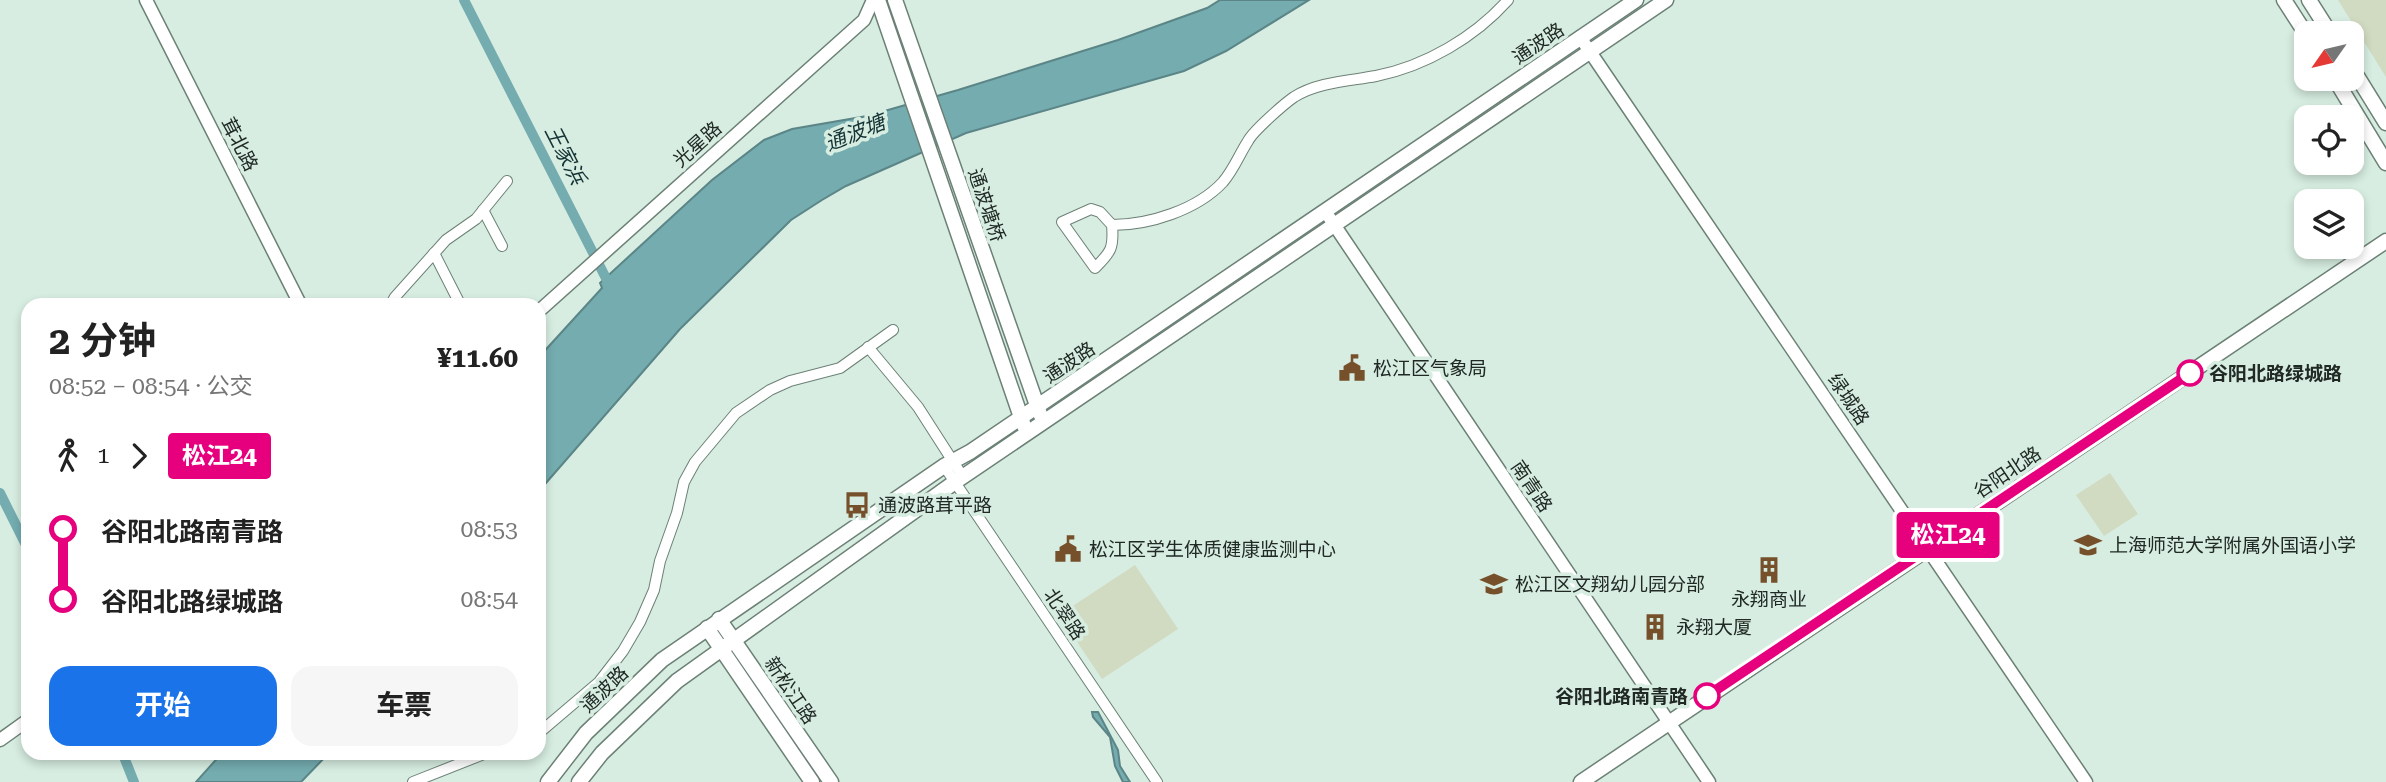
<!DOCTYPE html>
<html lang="zh">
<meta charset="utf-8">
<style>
:root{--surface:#fff;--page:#f6f6f6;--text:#222;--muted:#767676;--accent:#1a73e8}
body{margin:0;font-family:"Roboto Serif","Noto Sans SC",serif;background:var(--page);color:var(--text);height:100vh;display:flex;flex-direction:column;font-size:26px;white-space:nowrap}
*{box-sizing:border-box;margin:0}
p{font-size:23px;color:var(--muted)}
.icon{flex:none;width:38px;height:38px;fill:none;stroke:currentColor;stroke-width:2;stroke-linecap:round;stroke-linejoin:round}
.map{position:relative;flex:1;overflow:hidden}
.panel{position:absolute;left:21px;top:298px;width:525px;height:462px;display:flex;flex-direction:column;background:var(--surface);border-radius:21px;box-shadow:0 4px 10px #0003}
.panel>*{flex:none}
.badge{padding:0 14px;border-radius:5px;font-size:24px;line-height:46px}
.needle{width:46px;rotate:236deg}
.fabs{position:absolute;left:2294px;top:21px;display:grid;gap:14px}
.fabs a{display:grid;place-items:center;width:70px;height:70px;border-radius:14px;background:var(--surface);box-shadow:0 4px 10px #0003;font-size:35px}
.map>.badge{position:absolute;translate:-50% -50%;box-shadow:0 0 0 4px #fff}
.legs{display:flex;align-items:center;gap:10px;height:77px;padding:0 28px;font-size:23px}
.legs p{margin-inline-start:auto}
.summary{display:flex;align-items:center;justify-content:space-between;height:119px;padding:0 28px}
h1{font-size:38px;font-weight:700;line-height:52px}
.primary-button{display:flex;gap:14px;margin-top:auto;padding:14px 28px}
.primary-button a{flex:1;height:80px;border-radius:21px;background:var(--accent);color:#fff;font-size:28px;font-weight:700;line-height:80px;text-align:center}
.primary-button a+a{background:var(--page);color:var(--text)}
ul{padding:0 28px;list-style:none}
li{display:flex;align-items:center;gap:24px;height:70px;font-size:26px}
li i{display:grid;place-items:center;width:10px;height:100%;margin:0 9px;background:currentColor}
li i::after{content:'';width:18px;height:18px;margin:-9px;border:5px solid;border-radius:50%;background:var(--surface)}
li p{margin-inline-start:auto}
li:first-child i{background:linear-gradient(#0000 50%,currentColor 0)}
li:last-child i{background:linear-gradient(currentColor 50%,#0000 0)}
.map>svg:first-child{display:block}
</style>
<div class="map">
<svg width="2386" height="782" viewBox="0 0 2386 782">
<rect width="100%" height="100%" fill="#d7ede1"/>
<!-- green -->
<g fill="#d1dbc1">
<path d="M 2338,0 L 2386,0 L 2386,77 Z"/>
<path d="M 2110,473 L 2138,514 L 2104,536 L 2076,495 Z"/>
<path d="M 1135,565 L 1178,629 L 1102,679 L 1059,615 Z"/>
</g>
<!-- water -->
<g fill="#74acb0" stroke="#5b8586" stroke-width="2">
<path d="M 1220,0 L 1309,0 L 1226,51 L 1184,71 L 966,133 L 846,186 L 822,200 L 791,220 L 680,329 L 539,491 L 539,357 L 602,288 L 600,283 L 712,180 L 764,140 L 792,129 L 867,116 L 958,90 L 1118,40 L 1207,8 Z"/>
<path d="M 1092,712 L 1098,712 L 1118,750 L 1120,766 L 1130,782 L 1123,782 L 1115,766 L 1110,737 L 1093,717 Z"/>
<path d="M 222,753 L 222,752 L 329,753 L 301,782 L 196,782 Z"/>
</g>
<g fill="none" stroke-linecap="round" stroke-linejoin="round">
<!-- canal -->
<g stroke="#74acb0" stroke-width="10">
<path d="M 464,0 L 612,290"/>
<path d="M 0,493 L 28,549"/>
<path d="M 122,752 L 134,782"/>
</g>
<defs>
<g id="minor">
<path d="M 483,210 L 502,246"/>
<path d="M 1112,225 C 1114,248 1111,252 1095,268 L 1062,222 L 1091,209 L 1100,212 L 1112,225 C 1149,225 1197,210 1223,182 C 1234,169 1239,155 1248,141 C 1253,131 1284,104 1294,97 C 1318,82 1349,81 1376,76 C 1426,66 1475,37 1508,0"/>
<path d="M 434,253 L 460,304"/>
<path d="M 391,304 L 395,297 L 446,240 L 476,219 L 507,181"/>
<path d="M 868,347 L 918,407 L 963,477"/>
<path d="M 944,466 L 1157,782"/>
<path d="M 539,733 L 599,682 L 623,651 L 640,622 L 654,590 L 660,561 L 677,513 L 684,482 L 695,462 L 736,413 L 770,390 L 790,381 L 840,368 L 893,330"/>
<path d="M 413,782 L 489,752"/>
</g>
<g id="tertiary">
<path d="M 146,0 L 300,304"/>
<path d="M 1580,37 L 2086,782"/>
<path d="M 1329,217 L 1709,782"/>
<path d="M 539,311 L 864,20 L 873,0"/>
<path d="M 0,740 L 28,720"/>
</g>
<g id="secondary">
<path d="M 878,0 L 1024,426"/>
<path d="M 895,0 L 1040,414"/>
<path d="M 2284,0 L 2306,34"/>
<path d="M 2309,0 L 2330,33"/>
<path d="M 2352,68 L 2386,123"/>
<path d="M 2335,79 L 2386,163"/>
<path d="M 719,619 L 831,782"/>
<path d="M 707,628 L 812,782"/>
<path d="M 548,782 L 586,733 L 662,660 L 944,466 L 970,452 L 1636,0"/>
<path d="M 579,782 L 602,753 L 677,681 L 955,482 L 1666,0"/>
<path d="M 1581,782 L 2386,241"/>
</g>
</defs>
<!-- minor casing -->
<use href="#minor" stroke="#6c8176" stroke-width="12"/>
<!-- tertiary casing -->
<use href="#tertiary" stroke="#6c8176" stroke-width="15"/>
<!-- secondary casing -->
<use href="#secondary" stroke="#6c8176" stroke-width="17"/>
<!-- minor -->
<use href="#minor" stroke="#fff" stroke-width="10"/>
<!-- tertiary -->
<use href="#tertiary" stroke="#fff" stroke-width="12"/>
<!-- secondary -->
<use href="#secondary" stroke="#fff" stroke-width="14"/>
</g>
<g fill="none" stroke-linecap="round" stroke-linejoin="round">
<defs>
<path id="line-1" d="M 1707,696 L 2190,373"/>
</defs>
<!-- line-1 casing -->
<use href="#line-1" stroke="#fff" stroke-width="16"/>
<!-- line-1 -->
<use href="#line-1" stroke="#e6007e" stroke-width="10"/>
</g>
<!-- icons -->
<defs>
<symbol id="civic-bare" viewBox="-9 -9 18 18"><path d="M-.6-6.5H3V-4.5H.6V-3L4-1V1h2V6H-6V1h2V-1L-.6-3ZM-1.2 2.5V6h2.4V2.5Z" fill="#75502b" stroke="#d7ede1" stroke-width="2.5" paint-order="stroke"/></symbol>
<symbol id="bus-bare" viewBox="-9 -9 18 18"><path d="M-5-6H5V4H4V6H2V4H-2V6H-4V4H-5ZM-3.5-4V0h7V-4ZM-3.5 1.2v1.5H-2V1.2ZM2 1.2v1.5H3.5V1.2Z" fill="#75502b" stroke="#d7ede1" stroke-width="2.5" paint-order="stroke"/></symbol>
<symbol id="school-bare" viewBox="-9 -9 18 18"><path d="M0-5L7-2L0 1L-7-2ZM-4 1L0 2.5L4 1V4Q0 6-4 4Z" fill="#75502b" stroke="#d7ede1" stroke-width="2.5" paint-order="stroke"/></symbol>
<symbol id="building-bare" viewBox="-9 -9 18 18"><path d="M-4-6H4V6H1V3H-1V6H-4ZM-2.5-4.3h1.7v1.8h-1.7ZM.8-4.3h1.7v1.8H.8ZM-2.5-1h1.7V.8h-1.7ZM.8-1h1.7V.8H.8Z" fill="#75502b" stroke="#d7ede1" stroke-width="2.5" paint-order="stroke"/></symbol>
</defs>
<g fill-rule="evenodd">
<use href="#civic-bare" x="1333" y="349" width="38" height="38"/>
<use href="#bus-bare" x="838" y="486" width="38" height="38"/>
<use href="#school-bare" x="2069" y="526" width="38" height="38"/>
<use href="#civic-bare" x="1049" y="530" width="38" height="38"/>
<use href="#building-bare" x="1750" y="551" width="38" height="38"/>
<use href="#school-bare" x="1475" y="565" width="38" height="38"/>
<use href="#building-bare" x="1636" y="608" width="38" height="38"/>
</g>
<!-- markers -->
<g fill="#fff" stroke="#e6007e" stroke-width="3.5">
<circle cx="2190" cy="373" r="12"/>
<circle cx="1707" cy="696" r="12"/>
</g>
<g text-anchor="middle" stroke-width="7" stroke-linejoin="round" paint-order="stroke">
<!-- street labels -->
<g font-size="19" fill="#202924" stroke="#d7ede1">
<text transform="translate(1538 43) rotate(-34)" y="7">通波路</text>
<text transform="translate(240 144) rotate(63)" y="7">茸北路</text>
<text transform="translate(697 144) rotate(-42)" y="7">光星路</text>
<text transform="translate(987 205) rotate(71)" y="7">通波塘桥</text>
<text transform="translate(1069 362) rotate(-34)" y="7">通波路</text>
<text transform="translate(1849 399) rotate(56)" y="7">绿城路</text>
<text transform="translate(2007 472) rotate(-34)" y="7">谷阳北路</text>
<text transform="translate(1532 486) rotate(56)" y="7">南青路</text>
<text transform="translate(1065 614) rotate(56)" y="7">北翠路</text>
<text transform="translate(604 689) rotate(-44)" y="7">通波路</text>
<text transform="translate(791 690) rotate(56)" y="7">新松江路</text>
</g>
<!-- poi labels -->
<g font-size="19" fill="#202924" stroke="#d7ede1" text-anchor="start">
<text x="1373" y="375">松江区气象局</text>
<text x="878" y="512">通波路茸平路</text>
<text x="2109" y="552">上海师范大学附属外国语小学</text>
<text x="1089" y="556">松江区学生体质健康监测中心</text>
<text x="1515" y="591">松江区文翔幼儿园分部</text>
<text x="1769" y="606" text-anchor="middle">永翔商业</text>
<text x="1676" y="634">永翔大厦</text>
</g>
<!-- stop labels -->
<g font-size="19" font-weight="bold" fill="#202924" stroke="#d7ede1" text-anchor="start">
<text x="2209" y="380">谷阳北路绿城路</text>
<text x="1688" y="703" text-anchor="end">谷阳北路南青路</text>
</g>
<!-- water labels -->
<g font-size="21" font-style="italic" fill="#143234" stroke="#d7ede1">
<text transform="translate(855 133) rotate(-22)" y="7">通波塘</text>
<text transform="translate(565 155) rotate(63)" y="7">王家浜</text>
</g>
</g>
</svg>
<div class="fabs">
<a><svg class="needle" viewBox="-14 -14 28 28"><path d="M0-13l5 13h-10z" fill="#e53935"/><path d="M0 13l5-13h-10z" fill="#767676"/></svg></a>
<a><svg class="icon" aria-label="locate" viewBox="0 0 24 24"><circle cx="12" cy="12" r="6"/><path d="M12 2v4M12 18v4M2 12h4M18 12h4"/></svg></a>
<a><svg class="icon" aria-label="layers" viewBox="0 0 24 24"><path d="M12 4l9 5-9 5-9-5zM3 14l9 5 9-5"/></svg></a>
</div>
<b class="badge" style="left:1948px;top:535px;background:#e6007e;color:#fff">松江24</b>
<section class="panel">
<div class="summary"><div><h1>2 分钟</h1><p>08:52 – 08:54 · 公交</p></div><b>¥11.60</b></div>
<div class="legs"><svg class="icon" aria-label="walk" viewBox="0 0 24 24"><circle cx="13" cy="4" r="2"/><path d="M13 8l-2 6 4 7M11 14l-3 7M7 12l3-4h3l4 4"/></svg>1<svg class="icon" aria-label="forward" viewBox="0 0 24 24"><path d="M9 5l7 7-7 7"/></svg><b class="badge" style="background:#e6007e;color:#fff">松江24</b></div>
<ul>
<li><i style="color:#e6007e"></i><b>谷阳北路南青路</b><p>08:53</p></li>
<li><i style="color:#e6007e"></i><b>谷阳北路绿城路</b><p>08:54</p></li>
</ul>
<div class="primary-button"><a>开始</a><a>车票</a></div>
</section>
</div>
